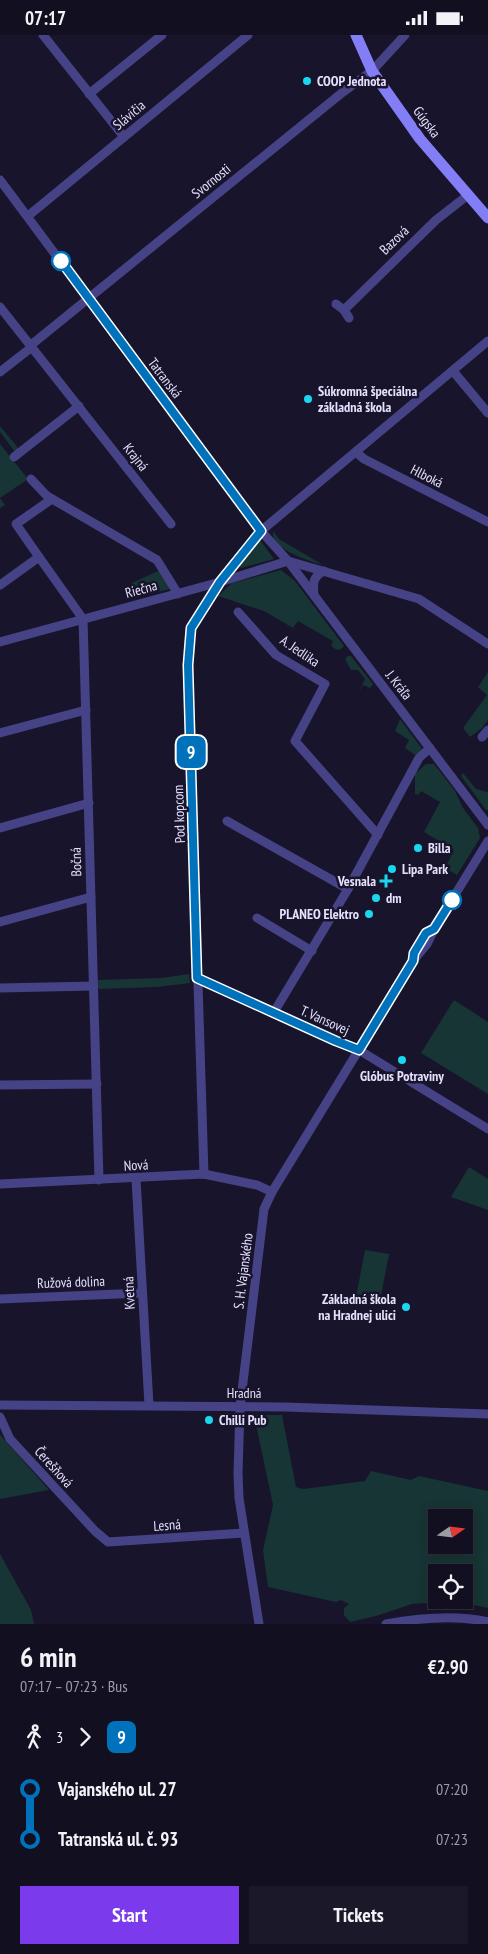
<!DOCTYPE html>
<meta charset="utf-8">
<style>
:root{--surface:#120f20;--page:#1b1829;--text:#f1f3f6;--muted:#9c9ca5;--line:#312f3e;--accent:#7c3aed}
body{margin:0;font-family:"PT Sans Narrow",sans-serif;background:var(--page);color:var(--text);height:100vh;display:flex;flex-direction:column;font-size:19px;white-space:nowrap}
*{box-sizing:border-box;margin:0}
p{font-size:16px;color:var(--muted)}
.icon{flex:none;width:28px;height:28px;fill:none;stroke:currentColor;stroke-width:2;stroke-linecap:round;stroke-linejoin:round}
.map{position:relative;height:1589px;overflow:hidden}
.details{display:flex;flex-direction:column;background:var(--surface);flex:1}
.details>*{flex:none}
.badge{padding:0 10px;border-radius:8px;font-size:18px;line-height:32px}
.needle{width:32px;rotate:76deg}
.controls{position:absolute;left:428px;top:1474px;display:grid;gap:10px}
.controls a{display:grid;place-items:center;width:45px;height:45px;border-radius:0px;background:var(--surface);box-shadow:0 2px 12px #0003,0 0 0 1px var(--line);font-size:25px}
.map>.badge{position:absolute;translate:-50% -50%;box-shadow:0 0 0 2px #fff}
.legs{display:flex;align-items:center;gap:8px;height:55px;padding:0 20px;font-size:16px}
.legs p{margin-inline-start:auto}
.overview{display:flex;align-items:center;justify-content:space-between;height:85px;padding:0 20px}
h1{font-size:28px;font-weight:600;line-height:38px}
.action{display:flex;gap:10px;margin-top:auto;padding:10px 20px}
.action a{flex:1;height:58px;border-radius:0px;background:var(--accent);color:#fff;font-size:20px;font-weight:600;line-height:58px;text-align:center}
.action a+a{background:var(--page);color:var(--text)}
ul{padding:0 20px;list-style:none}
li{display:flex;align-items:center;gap:18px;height:50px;font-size:19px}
li i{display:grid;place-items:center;width:8px;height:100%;margin:0 6px;background:currentColor}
li i::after{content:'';width:12px;height:12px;margin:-6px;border:4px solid;border-radius:50%;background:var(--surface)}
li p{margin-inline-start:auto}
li:first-child i{background:linear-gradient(#0000 50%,currentColor 0)}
li:last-child i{background:linear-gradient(currentColor 50%,#0000 0)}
.status{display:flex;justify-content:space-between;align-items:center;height:35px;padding:0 25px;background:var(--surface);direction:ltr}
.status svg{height:14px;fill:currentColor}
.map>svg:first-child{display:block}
</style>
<div class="status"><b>07:17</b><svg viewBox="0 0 49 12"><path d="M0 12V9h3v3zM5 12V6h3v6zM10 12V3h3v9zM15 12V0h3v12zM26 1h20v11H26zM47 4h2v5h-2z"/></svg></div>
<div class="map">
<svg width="488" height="1589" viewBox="0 0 488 1589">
<rect width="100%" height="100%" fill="#18142b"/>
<!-- green -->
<g fill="#173534" fill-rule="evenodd">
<path d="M 0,391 L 19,414 L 15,417 L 0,397 Z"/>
<path d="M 0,409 L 28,444 L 0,463 L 5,470 L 0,473 Z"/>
<path d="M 273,496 L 279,504 L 323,530 C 309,526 270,514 273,496 Z"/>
<path d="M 260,505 L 274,524 L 241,533 L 239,531 L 240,528 Z"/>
<path d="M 160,535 L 170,554 L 129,564 L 132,548 Z"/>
<path d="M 281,535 L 295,546 L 344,611 L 341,614 L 337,615 L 331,611 L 333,606 L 298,586 L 293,593 L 264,576 L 218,561 L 232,548 Z"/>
<path d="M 348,621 L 351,621 L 373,649 L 370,653 L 363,650 L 357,661 L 365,644 L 358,635 L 351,635 L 345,624 Z"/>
<path d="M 488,637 L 488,685 L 482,693 L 470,702 L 463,693 L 487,660 L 478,652 Z"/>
<path d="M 400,684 L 423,715 L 415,720 L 405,713 L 409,705 L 395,696 Z"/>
<path d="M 426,729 L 434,729 L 455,756 L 463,773 L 478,793 L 480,803 L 457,840 L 445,833 L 454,815 L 424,797 L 440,767 L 421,756 L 418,760 L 415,759 L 415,739 Z"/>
<path d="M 463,738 L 476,754 L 488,757 L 488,775 L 486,775 L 461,741 Z"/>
<path d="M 189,939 L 190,948 L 158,952 L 99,954 L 98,945 L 161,943 Z"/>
<path d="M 454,965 L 488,987 L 488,1059 L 421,1018 Z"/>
<path d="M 469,1132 L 488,1144 L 488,1175 L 451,1162 Z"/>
<path d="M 365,1215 L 389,1219 L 380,1266 L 356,1262 Z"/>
<path d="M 254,1380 L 282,1380 L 296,1452 L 303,1454 L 365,1446 L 371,1436 L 411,1445 L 419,1441 L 488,1456 L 488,1573 L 465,1568 L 442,1567 L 412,1569 L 376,1581 L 350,1587 L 344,1580 L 344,1573 L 349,1569 L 341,1565 L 336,1567 L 268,1552 L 263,1515 L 273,1470 ZM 436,1482 L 464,1482 L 464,1510 L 436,1510 ZM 436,1538 L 464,1538 L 464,1565 L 436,1565 Z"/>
<path d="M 0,1399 L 1,1401 L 49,1455 L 0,1464 Z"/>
<path d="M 0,1519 L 31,1575 L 34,1589 L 0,1589 Z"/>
</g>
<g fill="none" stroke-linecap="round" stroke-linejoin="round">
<!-- street -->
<g stroke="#464286" stroke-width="9">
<path d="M 43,0 L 124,102"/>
<path d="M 89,59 L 162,0"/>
<path d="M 0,145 L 261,496 L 288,526 L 488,790"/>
<path d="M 28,181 L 248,0"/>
<path d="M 336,269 L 344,275 L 349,283"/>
<path d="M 0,272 L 171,489"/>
<path d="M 344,275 L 436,185 L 468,160"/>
<path d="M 31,310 L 343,57 L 372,36 L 405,0"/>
<path d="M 453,336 L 488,378"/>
<path d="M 0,337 L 32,312"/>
<path d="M 356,417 L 364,424 L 488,487"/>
<path d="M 14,422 L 79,371"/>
<path d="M 31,444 L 47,461 L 157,525 L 178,559"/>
<path d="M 39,522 L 16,489 L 52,464"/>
<path d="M 288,526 L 419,564 L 488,609"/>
<path d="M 0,550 L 39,522 L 83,584 L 99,1145"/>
<path d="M 314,560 C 313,549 312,542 324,536"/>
<path d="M 238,577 L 276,620 L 325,649 L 295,706 L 378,800"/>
<path d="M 0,607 L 220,547 L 288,526"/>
<path d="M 0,698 L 86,675"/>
<path d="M 482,702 L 488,695"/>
<path d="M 227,786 L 348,854"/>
<path d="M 0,793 L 89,768"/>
<path d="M 257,883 L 312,916"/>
<path d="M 0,887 L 91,862"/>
<path d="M 414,921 L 426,898 L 434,894"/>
<path d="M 197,943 L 336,1006 L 359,1015 L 488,1094"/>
<path d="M 0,953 L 94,951"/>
<path d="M 274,977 L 348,854 L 419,723 L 430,713"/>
<path d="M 0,1050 L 97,1049"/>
<path d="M 204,1139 L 188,630 L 191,593 L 220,547 L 261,496 L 488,306"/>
<path d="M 136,1144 L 149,1370"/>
<path d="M 0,1149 L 204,1139 L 257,1150 L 272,1157"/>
<path d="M 0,1264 L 142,1258"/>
<path d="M 0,1370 L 285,1372 L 488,1379"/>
<path d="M 0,1382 L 10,1404 L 95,1496 L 108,1507 L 244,1498"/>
<path d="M 259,1589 L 239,1463 L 238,1438 L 240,1372 L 264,1174 L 272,1157 L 413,926 L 427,909 L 434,894 L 488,806"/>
<path d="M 386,1589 C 419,1583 455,1579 488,1587"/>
</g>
<!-- secondary -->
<path stroke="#837ef6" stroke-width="11" d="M 356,0 L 372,36 L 420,104 L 488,183"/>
</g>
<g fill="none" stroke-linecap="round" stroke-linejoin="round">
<defs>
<path id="line-1" d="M 61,226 L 261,496 L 220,547 L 191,593 L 188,630 L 197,943 L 336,1006 L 359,1015 L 413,926 L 414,918 L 426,898 L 434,894 L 452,865"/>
</defs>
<!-- line-1 casing -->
<use href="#line-1" stroke="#fff" stroke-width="11"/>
<!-- line-1 -->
<use href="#line-1" stroke="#0072bc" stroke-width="8"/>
</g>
<!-- markers -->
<g fill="#1ad6ef" stroke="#18142b" stroke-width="2">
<circle cx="307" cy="46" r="5"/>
<circle cx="308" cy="364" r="5"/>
<circle cx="418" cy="813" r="5"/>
<circle cx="392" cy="834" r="5"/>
<path d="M383.5 838.5h5v5h5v5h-5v5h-5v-5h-5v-5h5z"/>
<circle cx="376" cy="863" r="5"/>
<circle cx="369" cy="879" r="5"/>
<circle cx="402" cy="1025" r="5"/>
<circle cx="406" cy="1272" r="5"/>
<circle cx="209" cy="1385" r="5"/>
</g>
<g fill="#fff" stroke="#0072bc" stroke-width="2.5">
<circle cx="61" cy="226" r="9"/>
<circle cx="452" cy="865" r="9"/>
</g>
<g text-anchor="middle" stroke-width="5" stroke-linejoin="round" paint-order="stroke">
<!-- poi labels -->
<g font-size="14" font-weight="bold" fill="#e4e0fd" stroke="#18142b" text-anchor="start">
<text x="317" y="51">COOP Jednota</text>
<text x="318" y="361">Súkromná špeciálna<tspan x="318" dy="16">základná škola</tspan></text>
<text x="428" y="818">Billa</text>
<text x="402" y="839">Lipa Park</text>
<text x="376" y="851" text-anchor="end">Vesnala</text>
<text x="386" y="868">dm</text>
<text x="359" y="884" text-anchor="end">PLANEO Elektro</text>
<text x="402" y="1046" text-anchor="middle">Glóbus Potraviny</text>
<text x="396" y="1269" text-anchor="end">Základná škola<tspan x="396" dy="16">na Hradnej ulici</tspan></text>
<text x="219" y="1390">Chilli Pub</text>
</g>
<!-- street labels -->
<g font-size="14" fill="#e4e0fd" stroke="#18142b">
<text transform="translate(129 80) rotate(-40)" y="5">Slávičia</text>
<text transform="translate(427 87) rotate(53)" y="5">Gúgska</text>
<text transform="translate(211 146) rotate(-39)" y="5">Svornosti</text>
<text transform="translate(394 205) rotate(-44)" y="5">Bazová</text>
<text transform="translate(165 343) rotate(53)" y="5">Tatranská</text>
<text transform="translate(136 422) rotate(52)" y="5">Krajná</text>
<text transform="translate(427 441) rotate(27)" y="5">Hlboká</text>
<text transform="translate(141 554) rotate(-15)" y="5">Riečna</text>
<text transform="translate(300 616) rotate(34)" y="5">A. Jedlika</text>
<text transform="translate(399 650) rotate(52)" y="5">J. Kráľa</text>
<text transform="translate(179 779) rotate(-92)" y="5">Pod kopcom</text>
<text transform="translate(76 827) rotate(-91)" y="5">Bočná</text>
<text transform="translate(325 985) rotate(24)" y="5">T. Vansovej</text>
<text transform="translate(136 1130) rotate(-3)" y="5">Nová</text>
<text transform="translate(243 1236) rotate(-83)" y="5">S. H. Vajanského</text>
<text transform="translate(71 1247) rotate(-2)" y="5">Ružová dolina</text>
<text transform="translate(129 1258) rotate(-93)" y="5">Kvetná</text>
<text x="244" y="1363">Hradná</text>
<text transform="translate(54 1432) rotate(48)" y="5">Čerešňová</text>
<text transform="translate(167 1490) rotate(-4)" y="5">Lesná</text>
</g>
</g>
</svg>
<div class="controls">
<a><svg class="needle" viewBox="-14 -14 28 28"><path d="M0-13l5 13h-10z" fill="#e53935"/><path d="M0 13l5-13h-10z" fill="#9c9ca5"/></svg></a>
<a><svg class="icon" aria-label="locate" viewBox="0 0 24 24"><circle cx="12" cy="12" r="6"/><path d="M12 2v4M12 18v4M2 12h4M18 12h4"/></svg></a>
</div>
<b class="badge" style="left:191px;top:717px;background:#0072bc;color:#fff">9</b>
</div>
<section class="details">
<div class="overview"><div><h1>6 min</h1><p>07:17 – 07:23 · Bus</p></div><b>€2.90</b></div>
<div class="legs"><svg class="icon" aria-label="walk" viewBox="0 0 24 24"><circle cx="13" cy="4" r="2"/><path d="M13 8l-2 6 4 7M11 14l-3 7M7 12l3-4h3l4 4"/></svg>3<svg class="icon" aria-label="forward" viewBox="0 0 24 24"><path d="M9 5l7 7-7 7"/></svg><b class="badge" style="background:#0072bc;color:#fff">9</b></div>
<ul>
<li><i style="color:#0072bc"></i><b>Vajanského ul. 27</b><p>07:20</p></li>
<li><i style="color:#0072bc"></i><b>Tatranská ul. č. 93</b><p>07:23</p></li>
</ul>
<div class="action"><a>Start</a><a>Tickets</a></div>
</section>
